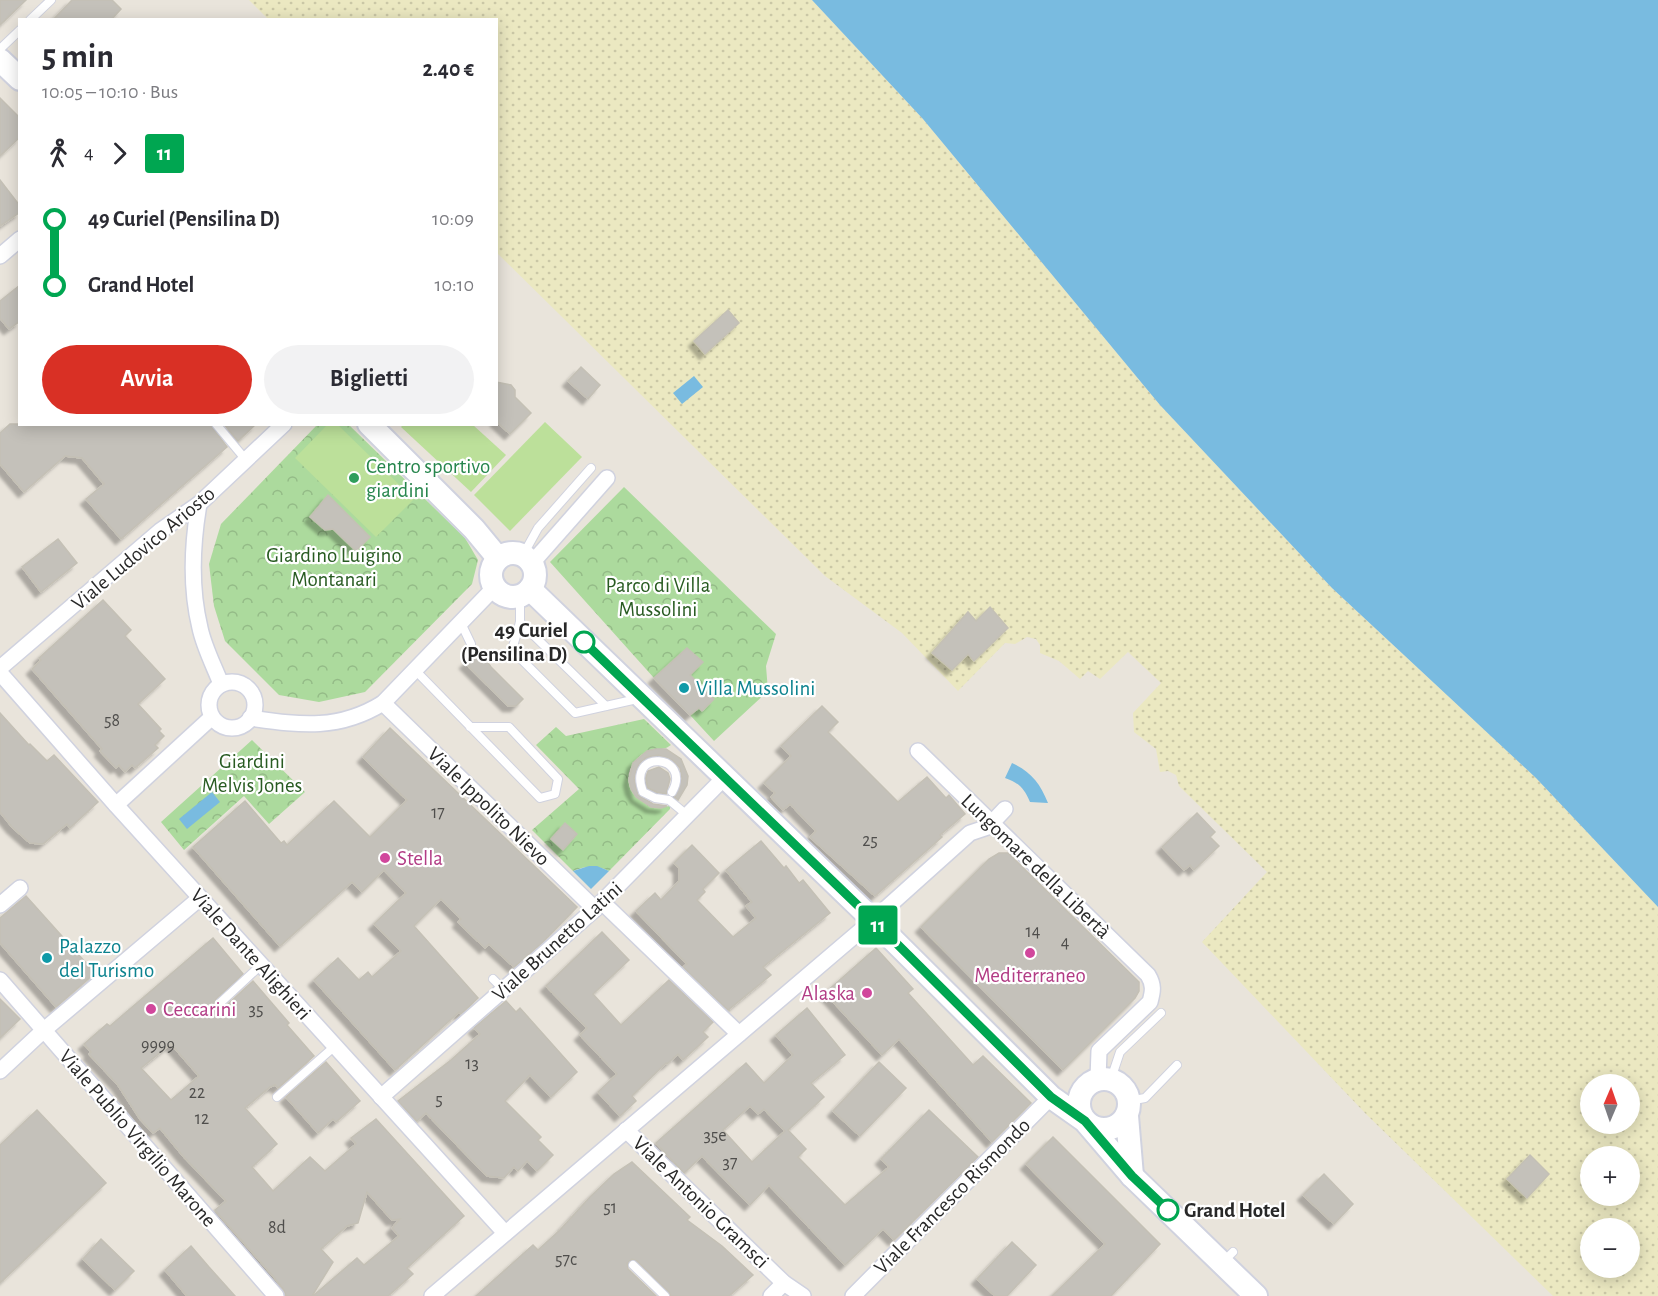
<!DOCTYPE html>
<html lang="it">
<meta charset="utf-8">
<style>
:root{--surface:#fff;--page:#f2f2f3;--text:#2b2b33;--muted:#7c7c81;--accent:#d93025}
body{margin:0;font-family:"Alegreya Sans",sans-serif;background:var(--page);color:var(--text);height:100vh;display:flex;flex-direction:column;font-size:22px;white-space:nowrap}
*{box-sizing:border-box;margin:0}
p{font-size:20px;color:var(--muted)}
.icon{flex:none;width:33px;height:33px;fill:none;stroke:currentColor;stroke-width:2;stroke-linecap:round;stroke-linejoin:round}
.map{position:relative;flex:1;overflow:hidden}
.panel{position:absolute;left:18px;top:18px;width:480px;height:408px;display:flex;flex-direction:column;background:var(--surface);border-radius:0px;box-shadow:0 3px 15px #0003}
.panel>*{flex:none}
.badge{padding:0 12px;border-radius:4px;font-size:21px;line-height:39px}
.needle{width:39px;rotate:2deg}
.controls{position:absolute;left:1580px;top:1074px;display:grid;gap:12px}
.controls a{display:grid;place-items:center;width:60px;height:60px;border-radius:50%;background:var(--surface);box-shadow:0 3px 15px #0003;font-size:30px}
.map>.badge{position:absolute;translate:-50% -50%;box-shadow:0 0 0 3px #fff}
.legs{display:flex;align-items:center;gap:9px;height:66px;padding:0 24px;font-size:20px}
.legs p{margin-inline-start:auto}
.overview{display:flex;align-items:center;justify-content:space-between;height:102px;padding:0 24px}
h1{font-size:33px;font-weight:600;line-height:45px}
.action{display:flex;gap:12px;margin-top:auto;padding:12px 24px}
.action a{flex:1;height:69px;border-radius:36px;background:var(--accent);color:#fff;font-size:24px;font-weight:600;line-height:69px;text-align:center}
.action a+a{background:var(--page);color:var(--text)}
ul{padding:0 24px;list-style:none}
li{display:flex;align-items:center;gap:21px;height:66px;font-size:22px}
li i{display:grid;place-items:center;width:9px;height:100%;margin:0 8px;background:currentColor}
li i::after{content:'';width:15px;height:15px;margin:-8px;border:4px solid;border-radius:50%;background:var(--surface)}
li p{margin-inline-start:auto}
li:first-child i{background:linear-gradient(#0000 50%,currentColor 0)}
li:last-child i{background:linear-gradient(currentColor 50%,#0000 0)}
.map>svg:first-child{display:block}
</style>
<div class="map">
<svg width="1658" height="1296" viewBox="0 0 1658 1296">
<defs>
<pattern id="sand-dots" width="8" height="8" patternUnits="userSpaceOnUse" patternTransform="scale(1.5)"><rect width="8" height="8" fill="#ebe8c1"/><path d="M2 2h.1M6 6h.1" fill="none" stroke="#cac7a6" stroke-width="1.8" stroke-linecap="round"/></pattern>
<pattern id="park-crowns" width="20" height="18" patternUnits="userSpaceOnUse" patternTransform="scale(1.5)"><rect width="20" height="18" fill="#acda9d"/><path d="M2 6a3 3 0 1 1 6 0M12 15a3 3 0 1 1 6 0" fill="none" stroke="#94bb87"/></pattern>
<filter id="shadow"><feDropShadow dx="-5.5" dy="5.5" stdDeviation="1.5" flood-color="#0004"/></filter>
</defs>
<rect width="100%" height="100%" fill="#e9e4db"/>
<!-- sand -->
<path fill="url(#sand-dots)" fill-rule="evenodd" d="M 249,0 L 812,0 L 923,119 L 1160,405 L 1332,588 L 1536,778 L 1658,907 L 1658,1296 L 1553,1296 L 1366,1114 L 1202,942 L 1267,872 L 1179,786 L 1176,775 L 1168,771 L 1160,772 L 1156,749 L 1134,732 L 1133,713 L 1161,683 L 1128,652 L 1100,679 L 1088,671 L 1080,679 L 1059,661 L 1040,653 L 1040,645 L 1036,639 L 1027,637 L 1015,644 L 1005,643 L 958,691 L 902,633 L 825,576 L 497,253 L 496,20 L 268,19 ZM 1590,1084 L 1629,1084 L 1629,1124 L 1590,1124 ZM 1590,1156 L 1629,1156 L 1629,1196 L 1590,1196 ZM 1590,1228 L 1629,1228 L 1629,1268 L 1590,1268 Z"/>
<!-- park -->
<g fill="url(#park-crowns)">
<path d="M 318,424 L 349,425 L 465,538 L 478,560 L 472,584 L 365,692 L 319,702 L 279,695 L 225,641 L 214,606 L 209,564 L 221,524 Z"/>
<path d="M 624,487 L 776,634 L 766,666 L 768,691 L 714,741 L 690,715 L 699,708 L 703,711 L 714,699 L 690,675 L 702,662 L 687,648 L 654,678 L 550,562 Z"/>
<path d="M 644,719 L 671,745 C 661,753 648,747 638,758 C 614,781 638,812 670,806 L 670,809 L 609,871 C 596,865 586,866 573,871 L 532,830 L 579,789 L 536,745 L 556,727 L 566,736 Z"/>
<path d="M 252,740 L 305,792 L 269,824 L 244,796 L 184,850 L 161,822 Z"/>
</g>
<!-- pitch -->
<g fill="#bce09a">
<path d="M 545,422 L 582,457 L 510,531 L 474,495 Z"/>
<path d="M 328,424 L 338,425 L 414,499 L 376,537 L 295,458 Z"/>
<path d="M 403,425 L 473,425 L 506,455 L 471,492 L 401,427 Z"/>
</g>
<!-- water -->
<g fill="#79bbe0">
<path d="M 812,0 L 1658,0 L 1658,907 L 1536,778 L 1332,588 L 1160,405 L 923,119 Z"/>
<path d="M 694,376 L 703,387 L 682,404 L 673,393 Z"/>
<path d="M 1012,763 C 1031,772 1040,783 1048,803 L 1030,802 C 1024,788 1019,783 1005,778 Z"/>
<path d="M 212,792 L 220,802 L 187,829 L 179,819 Z"/>
<path d="M 589,866 L 597,866 L 609,871 L 591,889 L 573,871 Z"/>
</g>
<!-- building -->
<g fill="#c4c1ba" stroke="#c4c0b5" stroke-width="1.5" fill-rule="evenodd" filter="url(#shadow)">
<path d="M 0,0 L 26,0 L 0,25 Z"/>
<path d="M 72,0 L 112,0 L 121,9 L 111,20 L 53,20 Z"/>
<path d="M 0,98 L 20,118 L 20,137 L 0,156 Z"/>
<path d="M 0,180 L 20,206 L 20,212 L 0,226 Z"/>
<path d="M 20,285 L 20,321 L 9,329 L 0,318 L 0,301 Z"/>
<path d="M 728,310 L 739,323 L 705,354 L 694,341 Z"/>
<path d="M 581,367 L 600,385 L 588,399 L 568,381 Z"/>
<path d="M 496,382 L 511,385 L 515,390 L 515,397 L 531,413 L 510,434 L 496,421 Z"/>
<path d="M 10,424 L 210,424 L 227,447 L 121,539 L 86,499 L 104,484 L 82,458 L 65,456 L 24,492 L 0,464 L 0,433 Z"/>
<path d="M 224,424 L 256,424 L 238,441 Z"/>
<path d="M 328,495 L 370,537 L 356,551 L 333,529 L 325,530 L 310,517 Z"/>
<path d="M 58,539 L 77,563 L 41,592 L 22,567 Z"/>
<path d="M 103,600 L 131,630 L 125,636 L 165,679 L 138,704 L 161,729 L 159,731 L 164,736 L 155,745 L 158,748 L 135,768 L 132,765 L 125,772 L 119,765 L 116,768 L 100,751 L 102,749 L 32,669 L 41,660 L 39,658 Z"/>
<path d="M 990,607 L 1008,628 L 974,661 L 968,654 L 952,670 L 932,653 L 968,612 L 976,621 Z"/>
<path d="M 687,648 L 703,662 L 690,675 L 714,699 L 702,711 L 699,708 L 690,715 L 654,678 Z"/>
<path d="M 480,651 L 491,667 L 523,699 L 516,706 L 508,706 L 465,663 Z"/>
<path d="M 822,706 L 838,722 L 828,732 L 898,802 L 927,777 L 946,798 L 949,795 L 965,814 L 940,835 L 942,837 L 875,896 L 810,837 L 816,831 L 790,804 L 783,810 L 771,797 L 775,793 L 764,783 L 791,756 L 781,746 Z"/>
<path d="M 0,713 L 29,745 L 30,744 L 47,761 L 54,755 L 98,802 L 70,828 L 67,824 L 43,844 L 30,843 L 12,827 L 0,812 Z"/>
<path d="M 390,728 L 577,907 L 542,943 L 514,967 L 489,944 L 485,948 L 458,922 L 461,919 L 441,899 L 414,926 L 478,998 L 461,1014 L 459,1012 L 395,1070 L 314,980 L 338,958 L 359,980 L 368,972 L 372,977 L 401,951 L 374,924 L 406,893 L 384,870 L 362,892 L 352,882 L 280,946 L 193,847 L 245,801 L 281,843 L 284,841 L 287,845 L 334,801 L 370,837 L 407,800 L 363,757 Z"/>
<path d="M 656,749 L 666,749 L 681,759 L 688,776 L 687,785 L 678,800 L 675,797 L 682,778 L 680,768 L 672,760 L 658,755 L 647,757 L 639,764 L 634,778 L 638,795 L 653,804 L 667,806 L 661,808 L 651,807 L 636,797 L 631,789 L 629,780 L 633,763 L 647,751 Z"/>
<path d="M 659,767 L 668,773 L 670,779 L 666,794 L 657,792 L 648,788 L 646,778 L 648,771 Z"/>
<path d="M 1197,813 L 1215,832 L 1210,837 L 1219,846 L 1194,870 L 1190,865 L 1184,870 L 1162,847 Z"/>
<path d="M 565,823 L 577,834 L 563,850 L 551,839 Z"/>
<path d="M 761,841 L 784,868 L 786,866 L 799,883 L 803,880 L 830,913 L 763,967 L 771,975 L 728,1010 L 683,967 L 687,964 L 636,911 L 655,893 L 661,900 L 679,881 L 679,868 L 674,863 L 692,845 L 719,873 L 703,889 L 705,892 L 697,900 L 733,937 L 756,918 L 746,906 L 752,902 L 726,870 Z"/>
<path d="M 999,853 L 1008,853 L 1139,982 L 1139,991 L 1135,998 L 1063,1070 L 921,927 L 989,859 Z"/>
<path d="M 26,896 L 95,973 L 56,1007 L 0,943 L 0,918 Z"/>
<path d="M 602,932 L 629,960 L 593,994 L 621,1025 L 669,980 L 713,1022 L 703,1032 L 708,1037 L 683,1060 L 678,1054 L 667,1064 L 666,1063 L 632,1096 L 636,1101 L 620,1116 L 598,1092 L 617,1074 L 580,1035 L 587,1028 L 546,986 Z"/>
<path d="M 213,938 L 243,974 L 216,999 L 215,1007 L 219,1009 L 224,1008 L 253,981 L 289,1023 L 287,1025 L 314,1056 L 278,1088 L 275,1085 L 270,1087 L 245,1108 L 277,1144 L 252,1167 L 273,1191 L 310,1157 L 325,1171 L 356,1144 L 351,1138 L 376,1119 L 464,1216 L 407,1268 L 413,1274 L 388,1296 L 313,1296 L 357,1258 L 364,1265 L 399,1236 L 392,1228 L 400,1219 L 392,1220 L 367,1192 L 358,1223 L 347,1226 L 321,1249 L 333,1262 L 312,1296 L 286,1296 L 284,1290 L 274,1277 L 215,1210 L 226,1201 L 183,1156 L 160,1128 L 153,1133 L 140,1119 L 118,1085 L 89,1054 L 91,1052 L 84,1044 L 107,1024 L 110,1026 ZM 171,1044 L 199,1076 L 171,1100 L 141,1068 Z"/>
<path d="M 876,948 L 913,989 L 908,993 L 973,1065 L 983,1056 L 1031,1103 L 992,1142 L 899,1039 L 882,1055 L 825,993 Z"/>
<path d="M 0,999 L 20,1019 L 0,1038 Z"/>
<path d="M 506,1001 L 516,1012 L 520,1008 L 577,1072 L 551,1097 L 530,1075 L 505,1101 L 541,1137 L 538,1140 L 553,1155 L 537,1171 L 527,1161 L 518,1171 L 514,1167 L 504,1178 L 487,1176 L 426,1113 L 417,1121 L 398,1101 L 451,1060 L 480,1034 L 474,1028 Z"/>
<path d="M 807,1008 L 845,1055 L 811,1083 L 824,1097 L 788,1130 L 806,1149 L 798,1157 L 845,1205 L 889,1167 L 881,1159 L 929,1110 L 978,1157 L 894,1240 L 883,1229 L 845,1265 L 769,1185 L 750,1205 L 702,1156 L 684,1173 L 656,1143 L 746,1063 L 764,1083 L 793,1055 L 776,1035 ZM 750,1106 L 758,1114 L 764,1109 L 785,1131 L 752,1162 L 723,1130 Z"/>
<path d="M 326,1062 L 360,1101 L 336,1122 L 333,1119 L 318,1133 L 286,1097 Z"/>
<path d="M 879,1062 L 906,1088 L 860,1136 L 833,1111 Z"/>
<path d="M 37,1110 L 106,1183 L 0,1283 L 0,1145 Z"/>
<path d="M 1053,1137 L 1160,1244 L 1111,1296 L 1052,1296 L 1105,1244 L 1026,1164 Z"/>
<path d="M 1530,1155 L 1549,1174 L 1527,1198 L 1507,1179 Z"/>
<path d="M 632,1162 L 690,1217 L 687,1220 L 722,1246 L 753,1275 L 729,1296 L 671,1296 L 669,1292 L 637,1261 L 632,1259 L 627,1263 L 628,1269 L 656,1296 L 476,1296 L 533,1245 L 538,1250 L 560,1230 L 590,1197 L 614,1174 Z"/>
<path d="M 1324,1174 L 1353,1204 L 1334,1224 L 1303,1195 Z"/>
<path d="M 101,1239 L 134,1271 L 115,1290 L 83,1259 Z"/>
<path d="M 1012,1242 L 1036,1265 L 1007,1296 L 995,1296 L 977,1279 Z"/>
<path d="M 191,1246 L 209,1267 L 235,1296 L 187,1296 L 165,1270 Z"/>
</g>
<g fill="none" stroke-linecap="round" stroke-linejoin="round">
<defs>
<g id="lane">
<path d="M 30,20 L 51,0"/>
<path d="M 0,49 L 20,30"/>
<path d="M 216,424 L 246,460"/>
<path d="M 523,555 L 538,528 L 591,468"/>
<path d="M 520,596 L 520,622 L 512,650 L 575,713 L 637,699"/>
<path d="M 520,622 L 606,706"/>
<path d="M 461,623 L 471,644"/>
<path d="M 415,670 L 540,798 L 555,794 L 558,779 L 509,727 L 470,727"/>
<path d="M 672,792 C 693,755 626,747 643,792 L 655,798 L 669,800 L 687,815"/>
<path d="M 493,979 L 504,990"/>
<path d="M 220,1003 L 261,965"/>
<path d="M 1111,1079 L 1120,1052 L 1161,1013"/>
<path d="M 277,1097 L 335,1046"/>
<path d="M 1129,1101 L 1145,1098 L 1177,1065"/>
<path d="M 1223,1262 L 1233,1252"/>
<path d="M 633,1265 L 665,1296"/>
</g>
<g id="street">
<path d="M 0,256 L 20,239"/>
<path d="M 199,504 C 192,545 190,587 200,628 C 204,647 214,666 221,684"/>
<path d="M 532,563 L 607,478"/>
<path d="M 0,668 L 160,531 L 199,504 L 284,424"/>
<path d="M 0,673 L 116,805 L 505,1233"/>
<circle cx="232" cy="705" r="23"/>
<path d="M 383,703 L 595,909"/>
<path d="M 250,718 C 300,725 338,731 383,703 L 494,588"/>
<path d="M 918,751 L 1148,975 C 1154,985 1153,991 1150,1002 L 1099,1051 L 1098,1079"/>
<path d="M 116,805 L 212,717"/>
<path d="M 602,902 L 739,1034"/>
<path d="M 0,905 L 20,888"/>
<path d="M 0,980 L 276,1296"/>
<path d="M 0,1071 L 44,1030 L 200,898"/>
<path d="M 381,1097 L 595,909 L 725,777"/>
<path d="M 626,1130 L 784,1283 L 803,1296"/>
<path d="M 432,1296 L 873,920 L 970,833 L 988,827 L 1005,809"/>
<path d="M 771,1296 L 784,1283"/>
<path d="M 853,1296 L 1051,1097"/>
</g>
<g id="secondary">
<path d="M 0,60 L 20,79"/>
<path d="M 369,424 L 474,529 L 498,558"/>
<circle cx="513" cy="575" r="22"/>
<path d="M 530,589 L 873,920 L 1051,1097 L 1085,1121 L 1132,1176 L 1256,1296"/>
<circle cx="1104" cy="1104" r="25"/>
<path d="M 1127,1116 L 1132,1176"/>
</g>
</defs>
<!-- lane casing -->
<use href="#lane" stroke="#d0d2df" stroke-width="10"/>
<!-- street casing -->
<use href="#street" stroke="#d0d2df" stroke-width="18"/>
<!-- secondary casing -->
<use href="#secondary" stroke="#d0d2df" stroke-width="26"/>
<!-- lane -->
<use href="#lane" stroke="#fff" stroke-width="8"/>
<!-- street -->
<use href="#street" stroke="#fff" stroke-width="15"/>
<!-- secondary -->
<use href="#secondary" stroke="#fff" stroke-width="22"/>
</g>
<g fill="none" stroke-linecap="round" stroke-linejoin="round">
<defs>
<path id="line-1" d="M 584,642 L 873,920 L 1051,1097 L 1085,1121 L 1132,1176 L 1168,1210"/>
</defs>
<!-- line-1 casing -->
<use href="#line-1" stroke="#fff" stroke-width="14"/>
<!-- line-1 -->
<use href="#line-1" stroke="#00a651" stroke-width="9"/>
</g>
<!-- markers -->
<circle fill="#2e9e5b" stroke="#fff" stroke-width="2" cx="354" cy="478" r="6"/>
<g fill="#fff" stroke="#00a651" stroke-width="3">
<circle cx="584" cy="642" r="10"/>
<circle cx="1168" cy="1210" r="10"/>
</g>
<g fill="#0f9aa8" stroke="#fff" stroke-width="2">
<circle cx="684" cy="688" r="6"/>
<circle cx="47" cy="958" r="6"/>
</g>
<g fill="#d1479c" stroke="#fff" stroke-width="2">
<circle cx="385" cy="858" r="6"/>
<circle cx="1030" cy="953" r="6"/>
<circle cx="867" cy="993" r="6"/>
<circle cx="151" cy="1009" r="6"/>
</g>
<g text-anchor="middle" stroke-width="4.5" stroke-linejoin="round" paint-order="stroke">
<!-- number labels -->
<g font-size="18" fill="#4f4e4c">
<text x="112" y="726">58</text>
<text x="438" y="818">17</text>
<text x="870" y="846">25</text>
<text x="1033" y="937">14</text>
<text x="1065" y="948">4</text>
<text x="256" y="1015">35</text>
<text x="158" y="1051">9999</text>
<text x="472" y="1069">13</text>
<text x="197" y="1098">22</text>
<text x="439" y="1105">5</text>
<text x="202" y="1124">12</text>
<text x="715" y="1141">35e</text>
<text x="730" y="1168">37</text>
<text x="610" y="1213">51</text>
<text x="277" y="1233">8d</text>
<text x="566" y="1265">57c</text>
</g>
<!-- leisure labels -->
<g font-size="21" fill="#27864d" stroke="#fff" text-anchor="start">
<text x="366" y="473">Centro sportivo<tspan x="366" dy="24">giardini</tspan></text>
</g>
<!-- street labels -->
<g font-size="21" fill="#282828" stroke="#fff">
<text transform="translate(143 548) rotate(-40)" y="7">Viale Ludovico Ariosto</text>
<text transform="translate(489 806) rotate(44)" y="7">Viale Ippolito Nievo</text>
<text transform="translate(1036 866) rotate(44)" y="7">Lungomare della Libertà</text>
<text transform="translate(557 941) rotate(-42)" y="7">Viale Brunetto Latini</text>
<text transform="translate(251 954) rotate(48)" y="7">Viale Dante Alighieri</text>
<text transform="translate(138 1138) rotate(49)" y="7">Viale Publio Virgilio Marone</text>
<text transform="translate(952 1196) rotate(-45)" y="7">Viale Francesco Rismondo</text>
<text transform="translate(701 1202) rotate(44)" y="7">Viale Antonio Gramsci</text>
</g>
<!-- park labels -->
<g font-size="21" fill="#285b21" stroke="#fff">
<text x="334" y="562">Giardino Luigino<tspan x="334" dy="24">Montanari</tspan></text>
<text x="658" y="592">Parco di Villa<tspan x="658" dy="24">Mussolini</tspan></text>
<text x="252" y="768">Giardini<tspan x="252" dy="24">Melvis Jones</tspan></text>
</g>
<!-- stop labels -->
<g font-size="21" font-weight="bold" fill="#282828" stroke="#fff" text-anchor="end">
<text x="568" y="637">49 Curiel<tspan x="568" dy="24">(Pensilina D)</tspan></text>
<text x="1184" y="1217" text-anchor="start">Grand Hotel</text>
</g>
<!-- culture labels -->
<g font-size="21" fill="#0d838f" stroke="#fff" text-anchor="start">
<text x="696" y="695">Villa Mussolini</text>
<text x="59" y="953">Palazzo<tspan x="59" dy="24">del Turismo</tspan></text>
</g>
<!-- hotel labels -->
<g font-size="21" fill="#b23c85" stroke="#fff" text-anchor="start">
<text x="397" y="865">Stella</text>
<text x="1030" y="982" text-anchor="middle">Mediterraneo</text>
<text x="855" y="1000" text-anchor="end">Alaska</text>
<text x="163" y="1016">Ceccarini</text>
</g>
</g>
</svg>
<div class="controls">
<a><svg class="needle" viewBox="-14 -14 28 28"><path d="M0-13l5 13h-10z" fill="#e53935"/><path d="M0 13l5-13h-10z" fill="#7c7c81"/></svg></a>
<a>+</a>
<a>−</a>
</div>
<b class="badge" style="left:878px;top:925px;background:#00a651;color:#fff">11</b>
<section class="panel">
<div class="overview"><div><h1>5 min</h1><p>10:05 – 10:10 · Bus</p></div><b>2.40 €</b></div>
<div class="legs"><svg class="icon" aria-label="walk" viewBox="0 0 24 24"><circle cx="13" cy="4" r="2"/><path d="M13 8l-2 6 4 7M11 14l-3 7M7 12l3-4h3l4 4"/></svg>4<svg class="icon" aria-label="forward" viewBox="0 0 24 24"><path d="M9 5l7 7-7 7"/></svg><b class="badge" style="background:#00a651;color:#fff">11</b></div>
<ul>
<li><i style="color:#00a651"></i><b>49 Curiel (Pensilina D)</b><p>10:09</p></li>
<li><i style="color:#00a651"></i><b>Grand Hotel</b><p>10:10</p></li>
</ul>
<div class="action"><a>Avvia</a><a>Biglietti</a></div>
</section>
</div>
